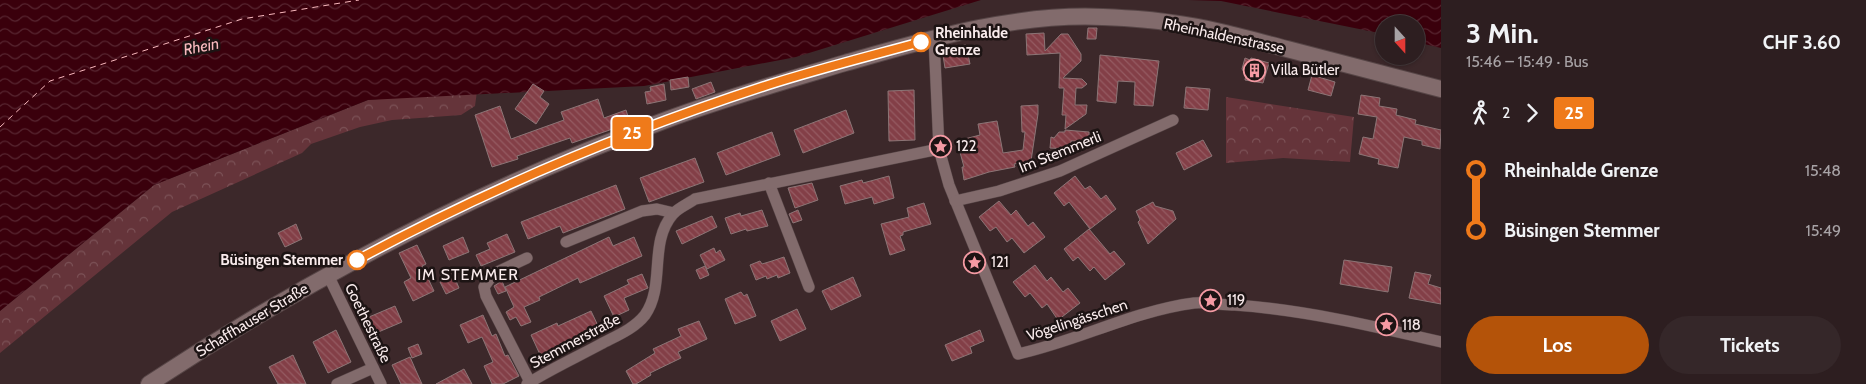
<!DOCTYPE html>
<html lang="de">
<meta charset="utf-8">
<style>
:root{--surface:#2d1e20;--page:#352729;--text:#f1f3f6;--muted:#a7a2a5;--line:#483c3e;--accent:#b45309}
body{margin:0;font-family:Cabin,sans-serif;background:var(--page);color:var(--text);height:100vh;display:flex;flex-direction:column;font-size:19px;white-space:nowrap}
*{box-sizing:border-box;margin:0}
p{font-size:16px;color:var(--muted)}
.icon{flex:none;width:28px;height:28px;fill:none;stroke:currentColor;stroke-width:2;stroke-linecap:round;stroke-linejoin:round}
.map{position:relative;flex:1;overflow:hidden}
.panel{display:flex;flex-direction:column;background:var(--surface);width:425px}
.panel>*{flex:none}
.badge{padding:0 10px;border-radius:4px;font-size:18px;line-height:32px}
.needle{width:32px;rotate:159deg}
.tools{position:absolute;left:1375px;top:15px;display:grid;gap:10px}
.tools a{display:grid;place-items:center;width:50px;height:50px;border-radius:50%;background:var(--surface);box-shadow:0 1px 4px #0004,0 0 0 1px var(--line);font-size:25px}
.map>.badge{position:absolute;translate:-50% -50%;box-shadow:0 0 0 2px #fff}
.legs{display:flex;align-items:center;gap:8px;height:55px;padding:0 25px;font-size:16px}
.legs p{margin-inline-start:auto}
.summary{display:flex;align-items:center;justify-content:space-between;height:85px;padding:0 25px}
h1{font-size:28px;font-weight:700;line-height:38px}
.cta{display:flex;gap:10px;margin-top:auto;padding:10px 25px}
.cta a{flex:1;height:58px;border-radius:30px;background:var(--accent);color:#fff;font-size:20px;font-weight:700;line-height:58px;text-align:center}
.cta a+a{background:var(--page);color:var(--text)}
ul{padding:0 25px;list-style:none}
li{display:flex;align-items:center;gap:18px;height:60px;font-size:19px}
li i{display:grid;place-items:center;width:8px;height:100%;margin:0 6px;background:currentColor}
li i::after{content:'';width:12px;height:12px;margin:-6px;border:4px solid;border-radius:50%;background:var(--surface)}
li p{margin-inline-start:auto}
li:first-child i{background:linear-gradient(#0000 50%,currentColor 0)}
li:last-child i{background:linear-gradient(currentColor 50%,#0000 0)}
main{display:flex;flex:1;min-height:0}
.map>svg:first-child{display:block}
</style>
<main>
<div class="map">
<svg width="1441" height="384" viewBox="0 0 1441 384">
<defs>
<pattern id="forest-crowns" width="20" height="18" patternUnits="userSpaceOnUse" patternTransform="scale(1.25)"><rect width="20" height="18" fill="#65343a"/><path d="M2 6a3 3 0 1 1 6 0M12 15a3 3 0 1 1 6 0" fill="none" stroke="#7c5257"/></pattern>
<pattern id="water-waves" width="16" height="10" patternUnits="userSpaceOnUse" patternTransform="scale(1.25)"><rect width="16" height="10" fill="#3a000c"/><path d="M0 5q4-4 8 0t8 0" fill="none" stroke="#572530"/></pattern>
<pattern id="building-back-hatch" width="6" height="6" patternUnits="userSpaceOnUse" patternTransform="scale(1.25)"><rect width="6" height="6" fill="#833f47"/><path d="M-1 5l2 2M0 0l6 6M5-1l2 2" fill="none" stroke="#955b62"/></pattern>
</defs>
<rect width="100%" height="100%" fill="#3c282a"/>
<!-- forest -->
<g fill="url(#forest-crowns)">
<path d="M 477,91 L 475,106 L 461,115 L 392,120 L 360,127 L 311,144 L 302,153 L 172,212 L 0,353 L 0,311 L 154,185 L 368,100 Z"/>
<path d="M 1226,97 L 1354,117 L 1350,162 L 1283,158 L 1226,163 Z"/>
</g>
<!-- water -->
<g fill="url(#water-waves)">
<path d="M 0,0 L 981,0 L 796,57 L 644,86 L 368,100 L 154,185 L 0,311 Z"/>
<path d="M 1188,0 L 1441,0 L 1441,48 L 1416,42 L 1416,24 L 1384,24 L 1384,34 L 1221,1 Z"/>
</g>
<g fill="none" stroke-linecap="round" stroke-linejoin="round">
<!-- ferry -->
<path stroke="#f9b9be" stroke-width="1" stroke-dasharray="6 5" stroke-linecap="butt" d="M 0,127 L 50,81 L 242,19 L 359,0"/>
</g>
<!-- building -->
<g fill="url(#building-back-hatch)" stroke="#8c7576">
<path d="M 1088,28 L 1097,28 L 1096,39 L 1087,39 Z"/>
<path d="M 1044,33 L 1045,51 L 1061,34 L 1068,34 L 1081,54 L 1081,61 L 1063,78 L 1082,79 L 1087,84 L 1082,88 L 1076,88 L 1075,105 L 1087,105 L 1086,114 L 1065,129 L 1066,115 L 1062,115 L 1064,88 L 1059,88 L 1060,53 L 1027,55 L 1026,34 Z"/>
<path d="M 966,45 L 970,64 L 945,68 L 942,49 Z"/>
<path d="M 1100,55 L 1159,61 L 1153,106 L 1134,105 L 1135,82 L 1118,81 L 1116,103 L 1097,101 Z"/>
<path d="M 1245,58 L 1250,60 L 1251,58 L 1269,63 L 1263,83 L 1245,80 L 1246,75 L 1242,69 Z"/>
<path d="M 1312,75 L 1335,82 L 1331,96 L 1308,90 Z"/>
<path d="M 688,77 L 689,87 L 671,90 L 670,80 Z"/>
<path d="M 711,82 L 715,92 L 696,99 L 692,89 Z"/>
<path d="M 533,84 L 544,91 L 540,97 L 549,104 L 536,124 L 515,109 Z"/>
<path d="M 664,84 L 666,100 L 647,104 L 645,92 L 651,91 L 650,87 Z"/>
<path d="M 1186,87 L 1210,89 L 1208,110 L 1184,108 Z"/>
<path d="M 914,90 L 915,140 L 889,141 L 888,91 Z"/>
<path d="M 1361,95 L 1380,98 L 1379,106 L 1397,109 L 1396,115 L 1416,120 L 1415,124 L 1441,130 L 1440,149 L 1422,145 L 1422,141 L 1404,137 L 1398,168 L 1378,164 L 1379,159 L 1359,154 L 1363,137 L 1373,139 L 1377,117 L 1358,114 Z"/>
<path d="M 598,99 L 604,118 L 626,110 L 630,123 L 572,143 L 570,138 L 517,156 L 518,159 L 492,167 L 475,115 L 500,106 L 511,139 L 564,120 L 561,112 Z"/>
<path d="M 1038,105 L 1038,114 L 1031,161 L 1014,164 L 1015,167 L 989,172 L 964,180 L 962,167 L 964,167 L 957,141 L 980,135 L 978,124 L 997,121 L 1003,153 L 1023,150 L 1025,132 L 1022,132 L 1021,106 Z"/>
<path d="M 846,110 L 854,133 L 803,153 L 794,130 Z"/>
<path d="M 1065,130 L 1089,132 L 1089,141 L 1071,141 L 1071,149 L 1050,148 L 1051,137 L 1054,138 L 1059,132 L 1065,132 Z"/>
<path d="M 772,132 L 780,155 L 726,175 L 717,153 Z"/>
<path d="M 1203,140 L 1212,156 L 1184,170 L 1176,153 Z"/>
<path d="M 695,158 L 704,182 L 649,202 L 640,178 Z"/>
<path d="M 889,176 L 894,198 L 874,204 L 872,197 L 845,204 L 840,186 L 862,180 L 863,183 Z"/>
<path d="M 1075,176 L 1085,189 L 1090,186 L 1101,199 L 1106,195 L 1116,209 L 1090,229 L 1069,202 L 1064,206 L 1054,193 Z"/>
<path d="M 812,183 L 818,200 L 795,208 L 788,188 Z"/>
<path d="M 616,185 L 625,209 L 563,233 L 560,226 L 528,239 L 521,222 Z"/>
<path d="M 999,201 L 1011,215 L 1016,210 L 1028,226 L 1033,222 L 1045,237 L 1024,253 L 1012,238 L 1007,242 L 996,227 L 990,231 L 979,217 Z"/>
<path d="M 1153,202 L 1155,206 L 1173,211 L 1176,219 L 1148,244 L 1138,222 L 1140,220 L 1136,211 Z"/>
<path d="M 924,203 L 931,224 L 903,232 L 903,235 L 900,236 L 905,250 L 890,255 L 881,224 L 909,217 L 907,208 Z"/>
<path d="M 762,210 L 768,226 L 747,231 L 746,229 L 731,234 L 725,218 L 740,213 L 741,216 Z"/>
<path d="M 798,210 L 802,220 L 793,223 L 789,214 Z"/>
<path d="M 712,216 L 717,227 L 682,244 L 676,231 Z"/>
<path d="M 296,224 L 302,239 L 285,247 L 278,233 Z"/>
<path d="M 1089,229 L 1110,254 L 1114,251 L 1125,264 L 1105,280 L 1094,267 L 1090,271 L 1078,257 L 1073,261 L 1064,249 Z"/>
<path d="M 507,234 L 515,252 L 481,266 L 476,255 L 490,249 L 487,243 Z"/>
<path d="M 463,237 L 469,252 L 449,260 L 443,246 Z"/>
<path d="M 609,237 L 613,246 L 634,237 L 642,256 L 580,283 L 578,278 L 539,297 L 540,300 L 524,307 L 531,322 L 521,326 L 516,317 L 510,320 L 506,312 L 514,307 L 505,287 Z"/>
<path d="M 417,245 L 426,264 L 422,266 L 434,291 L 413,301 L 404,282 L 411,278 L 399,253 Z"/>
<path d="M 714,248 L 716,253 L 720,250 L 725,260 L 707,269 L 700,255 Z"/>
<path d="M 784,257 L 790,273 L 778,278 L 777,275 L 767,279 L 766,276 L 756,280 L 750,265 L 760,261 L 762,264 L 772,261 Z"/>
<path d="M 1344,260 L 1392,267 L 1388,292 L 1340,284 Z"/>
<path d="M 1035,265 L 1047,281 L 1051,277 L 1063,292 L 1068,288 L 1080,303 L 1058,320 L 1047,304 L 1042,308 L 1030,293 L 1025,297 L 1013,282 Z"/>
<path d="M 705,266 L 709,275 L 700,279 L 696,270 Z"/>
<path d="M 1415,272 L 1431,275 L 1428,284 L 1441,288 L 1441,304 L 1409,298 Z"/>
<path d="M 642,274 L 648,288 L 624,298 L 629,310 L 614,317 L 604,296 L 629,284 L 627,280 Z"/>
<path d="M 454,276 L 459,288 L 446,294 L 440,282 Z"/>
<path d="M 853,277 L 861,296 L 831,310 L 822,291 Z"/>
<path d="M 502,281 L 506,291 L 498,294 L 494,286 Z"/>
<path d="M 741,292 L 744,296 L 747,294 L 756,316 L 735,324 L 725,299 Z"/>
<path d="M 395,306 L 402,322 L 376,333 L 369,317 Z"/>
<path d="M 797,309 L 806,329 L 780,341 L 771,321 Z"/>
<path d="M 591,311 L 600,330 L 567,345 L 569,348 L 543,361 L 531,335 L 557,323 L 558,326 Z"/>
<path d="M 483,315 L 492,336 L 496,334 L 505,356 L 508,355 L 519,376 L 503,384 L 492,384 L 484,366 L 493,362 L 482,337 L 468,343 L 460,325 Z"/>
<path d="M 699,321 L 707,339 L 678,352 L 681,358 L 650,373 L 651,375 L 636,384 L 633,384 L 626,371 L 655,353 L 653,349 L 681,336 L 678,329 Z"/>
<path d="M 336,330 L 351,362 L 328,373 L 313,342 Z"/>
<path d="M 980,330 L 984,341 L 970,347 L 972,353 L 952,361 L 945,345 Z"/>
<path d="M 418,344 L 422,354 L 412,358 L 408,348 Z"/>
<path d="M 293,355 L 306,384 L 278,384 L 269,367 Z"/>
<path d="M 410,357 L 417,373 L 422,384 L 401,384 L 392,365 Z"/>
<path d="M 464,369 L 472,384 L 436,384 Z"/>
</g>
<g fill="none" stroke-linecap="round" stroke-linejoin="round">
<defs>
<g id="street">
<path d="M 934,38 L 939,149 L 949,185 L 1018,354 C 1078,341 1133,311 1194,303 C 1207,302 1222,305 1235,305 C 1305,310 1373,326 1441,342"/>
<path d="M 769,183 L 809,287"/>
<path d="M 955,201 L 999,191 L 1060,171 L 1173,120"/>
<path d="M 566,242 L 642,211 L 657,209 L 674,213"/>
<path d="M 527,258 L 493,274 L 484,287 L 486,296 L 530,382"/>
<path d="M 328,275 L 381,384"/>
<path d="M 337,384 L 373,368"/>
<path d="M 527,384 C 551,369 577,357 601,344 C 616,336 634,329 645,315 C 666,285 648,243 673,214 C 678,208 688,204 695,199 L 939,149"/>
</g>
<path id="secondary" d="M 149,384 C 311,277 484,187 666,120 C 725,98 785,81 845,63 C 929,39 1014,13 1103,17 C 1126,18 1149,19 1172,23 C 1211,28 1249,39 1287,49 C 1338,62 1390,76 1441,89"/>
</defs>
<!-- street casing -->
<use href="#street" stroke="#564546" stroke-width="12"/>
<!-- secondary casing -->
<use href="#secondary" stroke="#564546" stroke-width="18"/>
<!-- street -->
<use href="#street" stroke="#826b6c" stroke-width="11"/>
<!-- secondary -->
<use href="#secondary" stroke="#826b6c" stroke-width="16"/>
</g>
<g fill="none" stroke-linecap="round" stroke-linejoin="round">
<defs>
<path id="line-1" d="M 357,260 C 488,189 626,131 768,85 C 818,69 870,56 921,42"/>
</defs>
<!-- line-1 casing -->
<use href="#line-1" stroke="#fff" stroke-width="11"/>
<!-- line-1 -->
<use href="#line-1" stroke="#ef7a1a" stroke-width="8"/>
</g>
<!-- icons -->
<defs>
<symbol id="building-ring" viewBox="-11 -11 22 22"><circle r="9.5" fill="#1d1414" stroke="#f49aa3" stroke-width="1.5"/><path d="M-4-6H4V6H1V3H-1V6H-4ZM-2.5-4.3h1.7v1.8h-1.7ZM.8-4.3h1.7v1.8H.8ZM-2.5-1h1.7V.8h-1.7ZM.8-1h1.7V.8H.8Z" fill="#f49aa3"/></symbol>
<symbol id="sight-ring" viewBox="-11 -11 22 22"><circle r="9.5" fill="#1d1414" stroke="#f49aa3" stroke-width="1.5"/><path d="M0-6L1.8-2.2L6-1.7L2.9 1.2L3.7 5.4L0 3.3L-3.7 5.4L-2.9 1.2L-6-1.7L-1.8-2.2Z" fill="#f49aa3"/></symbol>
</defs>
<g fill-rule="evenodd">
<use href="#building-ring" x="1242" y="58" width="25" height="25"/>
<use href="#sight-ring" x="928" y="134" width="25" height="25"/>
<use href="#sight-ring" x="962" y="250" width="25" height="25"/>
<use href="#sight-ring" x="1198" y="288" width="25" height="25"/>
<use href="#sight-ring" x="1374" y="312" width="25" height="25"/>
</g>
<!-- markers -->
<g fill="#fff" stroke="#ef7a1a" stroke-width="2.5">
<circle cx="921" cy="42" r="9"/>
<circle cx="357" cy="260" r="9"/>
</g>
<g text-anchor="middle" stroke-width="5" stroke-linejoin="round" paint-order="stroke">
<!-- stop labels -->
<g font-size="15" font-weight="bold" fill="#f9ebec" stroke="#1d1414" text-anchor="start">
<text x="935" y="38">Rheinhalde<tspan x="935" dy="17">Grenze</tspan></text>
<text x="343" y="265" text-anchor="end">Büsingen Stemmer</text>
</g>
<!-- street labels -->
<g font-size="15" fill="#f9ebec" stroke="#1d1414">
<text transform="translate(1224 36) rotate(12)" y="5">Rheinhaldenstrasse</text>
<text transform="translate(1060 152) rotate(-22)" y="5">Im Stemmerli</text>
<text transform="translate(252 320) rotate(-31)" y="5">Schaffhauser Straße</text>
<text transform="translate(1077 320) rotate(-18)" y="5">Vögelingässchen</text>
<text transform="translate(368 323) rotate(64)" y="5">Goethestraße</text>
<text transform="translate(575 341) rotate(-28)" y="5">Stemmerstraße</text>
</g>
<!-- poi labels -->
<g font-size="15" fill="#f9ebec" stroke="#1d1414" text-anchor="start">
<text x="1271" y="75">Villa Bütler</text>
<text x="956" y="151">122</text>
<text x="991" y="267">121</text>
<text x="1227" y="305">119</text>
<text x="1402" y="330">118</text>
</g>
<!-- water labels -->
<g font-size="16" font-style="italic" fill="#f9b9be" stroke="#1d1414">
<text transform="translate(201 46) rotate(-11)" y="6">Rhein</text>
</g>
<!-- neighbourhood labels -->
<g font-size="16" letter-spacing="1" fill="#f9ebec" stroke="#1d1414">
<text x="468" y="280">IM STEMMER</text>
</g>
</g>
</svg>
<div class="tools">
<a><svg class="needle" viewBox="-14 -14 28 28"><path d="M0-13l5 13h-10z" fill="#e53935"/><path d="M0 13l5-13h-10z" fill="#a7a2a5"/></svg></a>
</div>
<b class="badge" style="left:632px;top:133px;background:#ef7a1a;color:#fff">25</b>
</div>
<section class="panel">
<div class="summary"><div><h1>3 Min.</h1><p>15:46 – 15:49 · Bus</p></div><b>CHF 3.60</b></div>
<div class="legs"><svg class="icon" aria-label="walk" viewBox="0 0 24 24"><circle cx="13" cy="4" r="2"/><path d="M13 8l-2 6 4 7M11 14l-3 7M7 12l3-4h3l4 4"/></svg>2<svg class="icon" aria-label="forward" viewBox="0 0 24 24"><path d="M9 5l7 7-7 7"/></svg><b class="badge" style="background:#ef7a1a;color:#fff">25</b></div>
<ul>
<li><i style="color:#ef7a1a"></i><b>Rheinhalde Grenze</b><p>15:48</p></li>
<li><i style="color:#ef7a1a"></i><b>Büsingen Stemmer</b><p>15:49</p></li>
</ul>
<div class="cta"><a>Los</a><a>Tickets</a></div>
</section>
</main>
